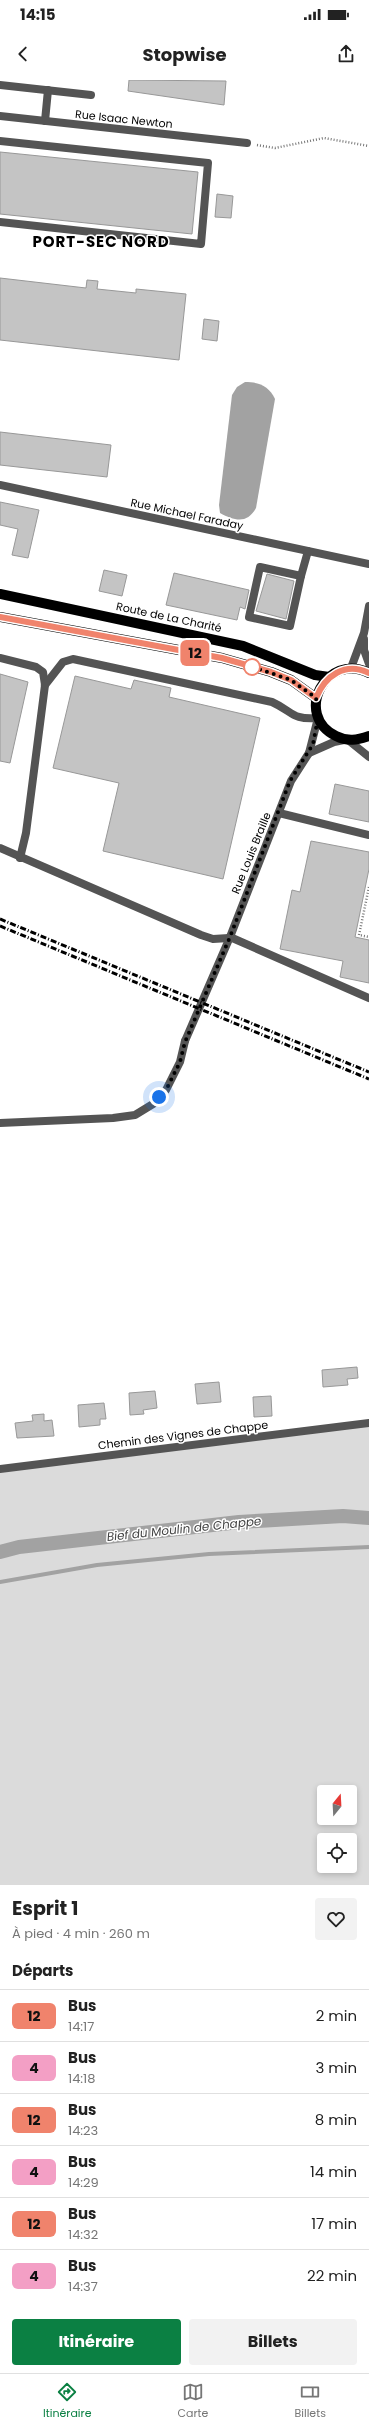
<!DOCTYPE html>
<html lang="fr">
<meta charset="utf-8">
<style>
:root{--surface:#fff;--page:#f2f2f2;--text:#222;--muted:#767676;--line:#e0e0e0;--accent:#0b8043}
body{margin:0;font-family:Poppins,sans-serif;background:var(--page);color:var(--text);height:100vh;display:flex;flex-direction:column;font-size:15px;white-space:nowrap}
*{box-sizing:border-box;margin:0}
p{font-size:13px;color:var(--muted)}
.icon{flex:none;width:22px;height:22px;fill:none;stroke:currentColor;stroke-width:2;stroke-linecap:round;stroke-linejoin:round}
.map{position:relative;height:1805px;overflow:hidden}
.side{display:flex;flex-direction:column;background:var(--surface);flex:1}
.side>*{flex:none}
.badge{padding:0 8px;border-radius:6px;font-size:14px;line-height:26px}
.needle{width:26px;rotate:18deg}
.controls{position:absolute;left:317px;top:1705px;display:grid;gap:8px}
.controls a{display:grid;place-items:center;width:40px;height:40px;border-radius:4px;background:var(--surface);box-shadow:0 2px 6px #0003;font-size:20px}
.you{position:absolute;width:20px;height:20px;margin:-10px;border:3px solid #fff;border-radius:50%;background:#1a73e8;box-shadow:0 0 0 6px #1a73e833}
.map>.badge{position:absolute;translate:-50% -50%;box-shadow:0 0 0 2px #fff}
h2{padding:0 12px;font-size:15px;line-height:36px}
.round{display:grid;place-items:center;flex:none;width:42px;height:42px;border-radius:4px;background:var(--page)}
.head{display:flex;align-items:center;justify-content:space-between;height:68px;padding:0 12px}
h1{font-size:19px;font-weight:700;line-height:30px}
.cta{display:flex;gap:8px;margin-top:auto;padding:8px 12px}
.cta a{flex:1;height:46px;border-radius:4px;background:var(--accent);color:#fff;font-size:16px;font-weight:700;line-height:46px;text-align:center}
.cta a+a{background:var(--page);color:var(--text)}
ul{padding:0;list-style:none}
li{display:flex;align-items:center;gap:12px;height:52px;padding:0 12px;border-top:1px solid var(--line)}
li div{flex:1}
li b{display:block;font-size:15px}
li em{font-style:normal}
li .badge{min-width:44px;font-weight:700;text-align:center}
.status{display:flex;justify-content:space-between;align-items:center;height:28px;padding:0 20px;background:var(--surface);direction:ltr}
.status svg{height:11px;fill:currentColor}
header{display:flex;justify-content:space-between;align-items:center;height:52px;padding:0 12px;background:var(--surface);font-size:18px;font-weight:700}
.dock{display:flex;justify-content:space-around;align-items:center;height:56px;border-top:1px solid var(--line);background:var(--surface);font-size:11px;color:var(--muted)}
.dock a{display:grid;justify-items:center;gap:2px}
.dock .current{color:var(--accent)}
.map>svg:first-child{display:block}
</style>
<div class="status"><b>14:15</b><svg viewBox="0 0 49 12"><path d="M0 12V9h3v3zM5 12V6h3v6zM10 12V3h3v9zM15 12V0h3v12zM26 1h20v11H26zM47 4h2v5h-2z"/></svg></div>
<header><svg class="icon" aria-label="back" viewBox="0 0 24 24"><path d="M15 5l-7 7 7 7"/></svg>Stopwise<svg class="icon" aria-label="share" viewBox="0 0 24 24"><path d="M12 15V3M7 8l5-5 5 5M5 13v7h14v-7"/></svg></header>
<div class="map">
<svg width="369" height="1805" viewBox="0 0 369 1805">
<rect width="100%" height="100%" fill="#fff"/>
<!-- green -->
<path fill="#dbdbdb" fill-rule="evenodd" d="M 369,1343 L 369,1805 L 0,1805 L 0,1389 ZM 324,1712 L 350,1712 L 350,1738 L 324,1738 ZM 324,1760 L 350,1760 L 350,1786 L 324,1786 Z"/>
<!-- water -->
<path fill="#a2a2a2" d="M 245,302 C 259,302 269,306 275,319 L 256,428 C 247,444 235,441 220,433 L 219,425 L 232,315 L 237,307 Z"/>
<g fill="none" stroke-linecap="round" stroke-linejoin="round">
<!-- stream -->
<path stroke="#a2a2a2" stroke-width="4" d="M 0,1502 L 97,1485 L 209,1474 L 369,1467"/>
<!-- canal -->
<path stroke="#a2a2a2" stroke-width="14" d="M 0,1472 L 19,1467 L 239,1442 L 343,1436 L 369,1438"/>
</g>
<!-- building -->
<g fill="#c4c4c4" stroke="#989898">
<path d="M 129,0 L 226,1 L 224,25 L 128,11 Z"/>
<path d="M 0,72 L 198,92 L 192,154 L 0,134 Z"/>
<path d="M 217,114 L 233,116 L 231,138 L 215,137 Z"/>
<path d="M 0,198 L 86,208 L 87,200 L 98,201 L 97,209 L 136,213 L 136,209 L 186,214 L 179,280 L 0,260 Z"/>
<path d="M 204,239 L 219,241 L 217,261 L 202,259 Z"/>
<path d="M 0,352 L 111,365 L 107,397 L 0,385 Z"/>
<path d="M 0,422 L 39,430 L 28,478 L 12,475 L 18,449 L 0,445 Z"/>
<path d="M 104,490 L 127,495 L 122,516 L 99,511 Z"/>
<path d="M 174,493 L 249,510 L 245,529 L 240,527 L 237,540 L 166,525 Z"/>
<path d="M 267,494 L 294,501 L 286,539 L 256,531 Z"/>
<path d="M 0,594 L 28,602 L 10,683 L 0,681 Z"/>
<path d="M 75,596 L 131,609 L 134,600 L 171,608 L 169,617 L 260,638 L 223,799 L 103,771 L 119,703 L 53,688 Z"/>
<path d="M 335,704 L 369,711 L 369,742 L 329,734 Z"/>
<path d="M 311,761 L 369,772 L 369,789 L 355,857 L 369,860 L 369,903 L 340,897 L 343,881 L 280,869 L 292,810 L 300,812 Z"/>
<path d="M 357,1287 L 358,1298 L 347,1299 L 348,1305 L 323,1307 L 322,1290 Z"/>
<path d="M 219,1302 L 221,1322 L 197,1324 L 195,1304 Z"/>
<path d="M 155,1311 L 157,1328 L 143,1330 L 144,1334 L 130,1335 L 129,1313 Z"/>
<path d="M 271,1316 L 272,1336 L 254,1337 L 253,1317 Z"/>
<path d="M 104,1323 L 106,1339 L 100,1339 L 100,1345 L 79,1347 L 78,1325 Z"/>
<path d="M 44,1334 L 44,1341 L 52,1340 L 54,1356 L 17,1358 L 15,1343 L 33,1341 L 32,1335 Z"/>
</g>
<g fill="none" stroke-linecap="round" stroke-linejoin="round">
<!-- path -->
<g stroke="#767676" stroke-width="2.5" stroke-dasharray="1 2" stroke-linecap="butt">
<path d="M 257,65 L 275,68 L 324,58 L 369,66"/>
<path d="M 369,807 L 359,855 L 369,857"/>
</g>
<!-- lane -->
<g stroke="#545454" stroke-width="8">
<path d="M 0,5 L 91,15"/>
<path d="M 45,41 L 48,10"/>
<path d="M 0,61 L 208,83 L 201,164 L 0,142"/>
<path d="M 260,487 L 301,496 L 290,546 L 249,537 Z"/>
<path d="M 301,496 L 308,471"/>
<path d="M 0,578 L 36,587 L 43,592 L 45,605 L 26,753 L 20,778"/>
<path d="M 45,605 L 63,582 L 73,579 L 272,622 C 294,632 291,640 318,638"/>
<path d="M 348,660 L 369,677"/>
<path d="M 279,733 L 369,755"/>
<path d="M 0,768 L 201,855 L 213,859 L 229,858"/>
<path d="M 230,857 L 369,918"/>
<path d="M 0,1043 L 113,1038 L 135,1035 L 153,1024 L 166,1010 L 180,982 L 185,961"/>
</g>
<!-- street -->
<g stroke="#545454" stroke-width="8">
<path d="M 0,36 L 247,63"/>
<path d="M 0,405 L 369,484"/>
<path d="M 364,559 L 364,570 L 369,584"/>
<path d="M 351,588 L 364,553 L 369,526"/>
<path d="M 309,673 L 318,638"/>
<path d="M 185,961 L 230,857 L 291,701 L 309,673 L 334,662 L 344,660"/>
<path d="M 0,1389 L 369,1343"/>
</g>
<!-- primary -->
<g stroke="#000" stroke-width="10">
<path d="M 0,514 L 243,566 L 315,595 L 329,597"/>
<path d="M 0,537 L 222,578 L 271,592 L 291,600 L 316,618"/>
<path d="M 369,593 C 326,571 293,635 336,656 C 348,662 357,660 369,656"/>
</g>
<!-- rail -->
<g stroke="#000" stroke-width="3" stroke-dasharray="6 2 1 2" stroke-linecap="butt">
<path d="M 0,839 L 369,992"/>
<path d="M 0,846 L 369,999"/>
</g>
</g>
<g fill="none" stroke-linecap="round" stroke-linejoin="round">
<defs>
<path id="line" d="M 0,537 L 222,578 L 271,592 L 291,600 L 316,618 C 325,596 345,581 369,593"/>
</defs>
<!-- line casing -->
<use href="#line" stroke="#fff" stroke-width="9"/>
<!-- line -->
<use href="#line" stroke="#f0836c" stroke-width="6"/>
<!-- walk -->
<path stroke="#000" stroke-width="4" stroke-dasharray="0 7.2" d="M 159,1017 L 166,1010 L 180,982 L 185,962 L 230,857 L 290,701 L 313,664 L 318,638 L 316,618 L 291,600 L 247,585 L 252,587"/>
</g>
<!-- markers -->
<circle fill="#fff" stroke="#f0836c" stroke-width="2" cx="252" cy="587" r="8"/>
<g text-anchor="middle" stroke-width="3" stroke-linejoin="round" paint-order="stroke">
<!-- street labels -->
<g font-size="11" fill="#000" stroke="#fff">
<text transform="translate(124 39) rotate(6)" y="4">Rue Isaac Newton</text>
<text transform="translate(187 434) rotate(12)" y="4">Rue Michael Faraday</text>
<text transform="translate(169 537) rotate(12)" y="4">Route de La Charité</text>
<text transform="translate(251 773) rotate(-68)" y="4">Rue Louis Braille</text>
<text transform="translate(183 1355) rotate(-7)" y="4">Chemin des Vignes de Chappe</text>
</g>
<!-- water labels -->
<g font-size="12" font-style="italic" fill="#434343" stroke="#fff">
<text transform="translate(184 1449) rotate(-6)" y="4">Bief du Moulin de Chappe</text>
</g>
<!-- district labels -->
<g font-size="15" font-weight="bold" letter-spacing="1" fill="#000" stroke="#fff">
<text x="101" y="167">PORT-SEC NORD</text>
</g>
</g>
</svg>
<div class="controls">
<a><svg class="needle" viewBox="-14 -14 28 28"><path d="M0-13l5 13h-10z" fill="#e53935"/><path d="M0 13l5-13h-10z" fill="#767676"/></svg></a>
<a><svg class="icon" aria-label="locate" viewBox="0 0 24 24"><circle cx="12" cy="12" r="6"/><path d="M12 2v4M12 18v4M2 12h4M18 12h4"/></svg></a>
</div>
<div class="you" style="left:159px;top:1017px"></div>
<b class="badge" style="left:195px;top:573px;background:#f0836c;color:#111">12</b>
</div>
<section class="side">
<div class="head"><div><h1>Esprit 1</h1><p>À pied · 4 min · 260 m</p></div><a class="round"><svg class="icon" aria-label="heart" viewBox="0 0 24 24"><path d="M12 20l-8-8c-3-5 5-10 8-4 3-6 11-1 8 4z"/></svg></a></div>
<h2>Départs</h2>
<ul>
<li><span class="badge" style="background:#f0836c;color:#111">12</span><div><b>Bus</b><p>14:17</p></div><em>2 min</em></li>
<li><span class="badge" style="background:#f39fc5;color:#111">4</span><div><b>Bus</b><p>14:18</p></div><em>3 min</em></li>
<li><span class="badge" style="background:#f0836c;color:#111">12</span><div><b>Bus</b><p>14:23</p></div><em>8 min</em></li>
<li><span class="badge" style="background:#f39fc5;color:#111">4</span><div><b>Bus</b><p>14:29</p></div><em>14 min</em></li>
<li><span class="badge" style="background:#f0836c;color:#111">12</span><div><b>Bus</b><p>14:32</p></div><em>17 min</em></li>
<li><span class="badge" style="background:#f39fc5;color:#111">4</span><div><b>Bus</b><p>14:37</p></div><em>22 min</em></li>
</ul>
<div class="cta"><a>Itinéraire</a><a>Billets</a></div>
</section>
<nav class="dock">
<a class="current"><svg class="icon" aria-label="directions" viewBox="0 0 24 24"><path d="M12 3l9 9-9 9-9-9zM9 14v-3h6M13 9l2 2-2 2"/></svg>Itinéraire</a>
<a><svg class="icon" aria-label="map" viewBox="0 0 24 24"><path d="M3 6l6-2 6 2 6-2v14l-6 2-6-2-6 2zM9 4v14M15 6v14"/></svg>Carte</a>
<a><svg class="icon" aria-label="tickets" viewBox="0 0 24 24"><path d="M3 7h18v10H3zM15 7v10"/></svg>Billets</a>
</nav>
